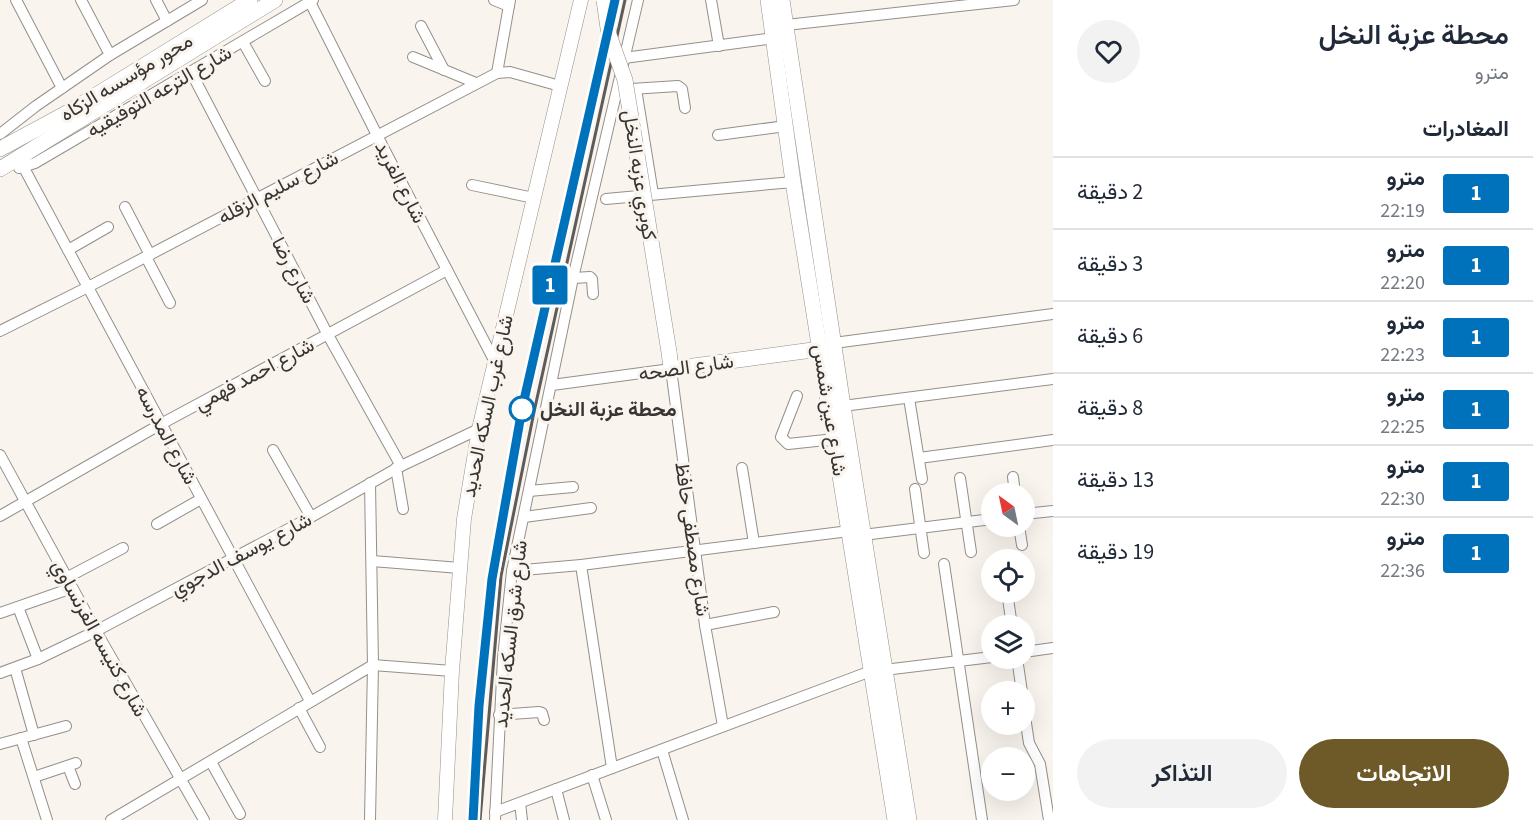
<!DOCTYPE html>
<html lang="ar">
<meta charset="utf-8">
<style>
:root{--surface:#fff;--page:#f2f2f3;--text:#1f2937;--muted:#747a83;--line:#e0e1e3;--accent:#6e5a29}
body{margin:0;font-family:"Source Sans 3",Vazirmatn,sans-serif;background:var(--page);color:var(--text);direction:rtl;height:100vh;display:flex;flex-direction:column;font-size:22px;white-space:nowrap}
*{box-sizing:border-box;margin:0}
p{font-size:20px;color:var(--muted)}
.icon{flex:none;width:33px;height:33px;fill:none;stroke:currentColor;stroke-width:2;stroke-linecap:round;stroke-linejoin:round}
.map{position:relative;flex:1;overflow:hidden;direction:ltr}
.panel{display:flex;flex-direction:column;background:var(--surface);width:480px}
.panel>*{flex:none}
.badge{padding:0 12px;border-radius:4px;font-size:21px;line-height:39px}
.needle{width:39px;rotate:327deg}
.controls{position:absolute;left:981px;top:483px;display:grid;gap:12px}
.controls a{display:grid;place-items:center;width:54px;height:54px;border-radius:50%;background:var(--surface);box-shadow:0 6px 24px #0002;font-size:30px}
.map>.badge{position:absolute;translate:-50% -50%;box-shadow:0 0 0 3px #fff}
h2{padding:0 24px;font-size:22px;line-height:54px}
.round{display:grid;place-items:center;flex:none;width:63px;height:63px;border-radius:32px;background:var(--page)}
.summary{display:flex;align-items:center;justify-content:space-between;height:102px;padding:0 24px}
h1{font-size:28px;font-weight:600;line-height:45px}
.primary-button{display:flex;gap:12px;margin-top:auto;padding:12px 24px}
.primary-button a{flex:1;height:69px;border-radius:36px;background:var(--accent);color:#fff;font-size:24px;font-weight:600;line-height:69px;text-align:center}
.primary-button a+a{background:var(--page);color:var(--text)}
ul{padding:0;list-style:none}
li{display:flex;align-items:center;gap:18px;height:72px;padding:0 24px;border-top:2px solid var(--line)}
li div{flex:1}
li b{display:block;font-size:22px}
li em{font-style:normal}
li .badge{min-width:66px;font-weight:700;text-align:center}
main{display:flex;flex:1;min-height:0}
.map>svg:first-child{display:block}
</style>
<main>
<section class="panel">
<div class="summary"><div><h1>محطة عزبة النخل</h1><p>مترو</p></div><a class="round"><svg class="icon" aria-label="heart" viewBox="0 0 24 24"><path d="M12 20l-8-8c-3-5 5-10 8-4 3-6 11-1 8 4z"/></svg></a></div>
<h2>المغادرات</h2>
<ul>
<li><span class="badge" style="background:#0072bc;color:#fff">1</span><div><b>مترو</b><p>22:19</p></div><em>2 دقيقة</em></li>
<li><span class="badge" style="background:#0072bc;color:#fff">1</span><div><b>مترو</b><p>22:20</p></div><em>3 دقيقة</em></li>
<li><span class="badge" style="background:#0072bc;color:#fff">1</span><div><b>مترو</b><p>22:23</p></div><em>6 دقيقة</em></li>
<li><span class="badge" style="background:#0072bc;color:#fff">1</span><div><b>مترو</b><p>22:25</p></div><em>8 دقيقة</em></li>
<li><span class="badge" style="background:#0072bc;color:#fff">1</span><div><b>مترو</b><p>22:30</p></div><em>13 دقيقة</em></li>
<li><span class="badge" style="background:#0072bc;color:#fff">1</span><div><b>مترو</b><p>22:36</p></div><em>19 دقيقة</em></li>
</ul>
<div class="primary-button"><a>الاتجاهات</a><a>التذاكر</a></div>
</section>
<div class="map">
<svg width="1053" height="820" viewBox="0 0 1053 820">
<rect width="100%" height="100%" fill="#faf4ee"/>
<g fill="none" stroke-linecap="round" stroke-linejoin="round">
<defs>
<g id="minor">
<path d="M 16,0 L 62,88"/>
<path d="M 81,0 L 110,55"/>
<path d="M 156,0 L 167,21"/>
<path d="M 494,0 L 509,6"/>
<path d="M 711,0 L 719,46"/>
<path d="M 310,2 L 382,145 L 495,362"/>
<path d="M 786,25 L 1014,0"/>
<path d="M 421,26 L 444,70"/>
<path d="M 243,42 L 265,81"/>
<path d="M 413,57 L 476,83"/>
<path d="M 624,58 L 774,38"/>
<path d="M 191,72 L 328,335 L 401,466"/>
<path d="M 497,73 L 510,0"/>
<path d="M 631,89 L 678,86 L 682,89 L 685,108"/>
<path d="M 636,89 L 653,194"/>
<path d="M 0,134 L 36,106 L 110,55 L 202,0"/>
<path d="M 718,135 L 786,126"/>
<path d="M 19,168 L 35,163 L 313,0"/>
<path d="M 24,168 L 310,701"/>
<path d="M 472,185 L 534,198"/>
<path d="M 606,199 L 793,182"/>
<path d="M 125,207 L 150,255"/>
<path d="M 68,250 L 108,227"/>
<path d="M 146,257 L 170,303"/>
<path d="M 573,278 L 590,277 L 592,279 L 593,294"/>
<path d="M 0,331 L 88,287 L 497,73 L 510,72 L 560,86"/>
<path d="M 834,343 L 1053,314"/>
<path d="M 552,385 L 671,369 L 705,625 L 723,726"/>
<path d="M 797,396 L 781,437 L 788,444 L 835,439"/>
<path d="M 909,398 L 922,479"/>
<path d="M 843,406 L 1053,379"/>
<path d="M 273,450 L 311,517"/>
<path d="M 0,455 L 96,631 L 204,820"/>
<path d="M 919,458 L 1053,440"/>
<path d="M 396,468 L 403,509"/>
<path d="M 742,468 L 754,543"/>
<path d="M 1013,477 L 1015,494"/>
<path d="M 960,478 L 971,552"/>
<path d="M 915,489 L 924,553"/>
<path d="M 529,491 L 573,487"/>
<path d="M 1024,514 L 1053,511"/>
<path d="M 0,516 L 161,424 L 447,270"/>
<path d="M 524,517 L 591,508"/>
<path d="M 157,524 L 201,499"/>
<path d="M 1019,526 L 1022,545"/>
<path d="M 863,535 L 992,519"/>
<path d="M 1002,558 L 1002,560"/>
<path d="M 372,561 L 460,568"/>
<path d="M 944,564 L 982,820"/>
<path d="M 581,565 L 612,768"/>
<path d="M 512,571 L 581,565 L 849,531"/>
<path d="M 66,578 L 123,548"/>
<path d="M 1007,592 L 1012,626"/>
<path d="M 18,607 L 38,659"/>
<path d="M 0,613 L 72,588"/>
<path d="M 705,625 L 774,612"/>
<path d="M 1024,652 L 1053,648"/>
<path d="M 1017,658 L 1022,692"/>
<path d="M 15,668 L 34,735"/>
<path d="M 884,670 L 992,657"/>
<path d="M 0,673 L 38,659 L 96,631 L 311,517 L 401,466 L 479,429"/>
<path d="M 299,708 L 320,747"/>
<path d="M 1024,710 L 1029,743 L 1040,764 L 1049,820"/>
<path d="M 499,715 L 539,712 L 542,713 L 544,720"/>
<path d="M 21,738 L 47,820"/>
<path d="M 0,744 L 66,726"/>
<path d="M 662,750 L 683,820"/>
<path d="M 211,762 L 240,814"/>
<path d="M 68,766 L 75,784"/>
<path d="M 592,775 L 606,820"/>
<path d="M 34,777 L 76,763"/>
<path d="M 556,789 L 564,820"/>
<path d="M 520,803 L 522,820"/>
<path d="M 495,812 L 871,671"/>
<path d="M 111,820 L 373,665 L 452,671"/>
<path d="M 370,820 L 373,665 L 370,483"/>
<path d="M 495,820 L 503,658 L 512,571 L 573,278 L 638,0"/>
</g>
<path id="tertiary" d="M 445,820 L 452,671 L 464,519 L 479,429 L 581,0"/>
<g id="secondary">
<path d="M 768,0 L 793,182 L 895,820"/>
<path d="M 782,0 L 843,406 L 909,820"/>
<path d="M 0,149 L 72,110 L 250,0"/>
<path d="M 0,169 L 275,0"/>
<path d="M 669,352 L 671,369 L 820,349"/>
</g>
</defs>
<!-- minor casing -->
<use href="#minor" stroke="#958f89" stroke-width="12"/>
<!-- tertiary casing -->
<use href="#tertiary" stroke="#958f89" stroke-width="15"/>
<!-- secondary casing -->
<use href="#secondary" stroke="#958f89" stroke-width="16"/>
<!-- minor -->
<use href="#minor" stroke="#fff" stroke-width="10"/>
<!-- tertiary -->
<use href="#tertiary" stroke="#fff" stroke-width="14"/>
<!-- secondary -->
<use href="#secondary" stroke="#fff" stroke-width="15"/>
<!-- rail -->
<g stroke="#5e5b58" stroke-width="3">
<path d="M 496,557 L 522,409 L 615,0"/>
<path d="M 478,733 L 484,653"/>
<path d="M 480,820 L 501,576 L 534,412 L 625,0"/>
</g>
<defs>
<path id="secondary-bridge" d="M 604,0 L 609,35 L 625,80 L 669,352"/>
</defs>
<!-- secondary-bridge casing -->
<use href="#secondary-bridge" stroke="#958f89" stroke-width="16" stroke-linecap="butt"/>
<!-- secondary-bridge -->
<use href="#secondary-bridge" stroke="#fff" stroke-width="15"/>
</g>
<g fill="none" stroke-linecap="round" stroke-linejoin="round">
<defs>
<path id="line" d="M 473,820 L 479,706 L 492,579 L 522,409 L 615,0"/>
</defs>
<!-- line casing -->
<use href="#line" stroke="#fff" stroke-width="14"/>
<!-- line -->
<use href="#line" stroke="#0072bc" stroke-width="9"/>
</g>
<!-- markers -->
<circle fill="#fff" stroke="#0072bc" stroke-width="3" cx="522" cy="409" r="12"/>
<g text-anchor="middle" stroke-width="6" stroke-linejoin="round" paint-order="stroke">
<!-- street labels -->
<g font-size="20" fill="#373432" stroke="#faf4ee">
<text transform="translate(126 77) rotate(-31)" y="7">محور مؤسسه الزكاه</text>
<text transform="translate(159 91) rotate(-30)" y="7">شارع الترعه التوفيقيه</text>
<text transform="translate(640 175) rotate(81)" y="7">كوبري عزبه النخل</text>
<text transform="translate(401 182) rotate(63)" y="7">شارع الفريد</text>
<text transform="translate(278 187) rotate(-28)" y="7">شارع سليم الزقله</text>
<text transform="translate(294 270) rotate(62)" y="7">شارع رضا</text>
<text transform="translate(686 367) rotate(-8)" y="7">شارع الصحه</text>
<text transform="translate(254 374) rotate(-28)" y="7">شارع احمد فهمي</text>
<text transform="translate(487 406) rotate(-78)" y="7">شارع غرب السكه الحديد</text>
<text transform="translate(830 410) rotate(81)" y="7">شارع عين شمس</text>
<text transform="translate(167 435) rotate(62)" y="7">شارع المدرسه</text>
<text transform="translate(693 539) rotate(82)" y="7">شارع مصطفى حافظ</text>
<text transform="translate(241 554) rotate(-28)" y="7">شارع يوسف الدجوي</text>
<text transform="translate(510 634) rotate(-84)" y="7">شارع شرق السكه الحديد</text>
<text transform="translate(100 638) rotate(61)" y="7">شارع كنيسه الفرنساوي</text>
</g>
<!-- stop labels -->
<g font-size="20" font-weight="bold" fill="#373432" stroke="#faf4ee" text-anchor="start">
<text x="540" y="416">محطة عزبة النخل</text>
</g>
</g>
</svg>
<div class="controls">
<a><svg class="needle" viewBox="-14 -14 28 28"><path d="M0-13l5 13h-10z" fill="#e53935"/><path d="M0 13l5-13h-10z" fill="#747a83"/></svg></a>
<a><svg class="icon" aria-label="locate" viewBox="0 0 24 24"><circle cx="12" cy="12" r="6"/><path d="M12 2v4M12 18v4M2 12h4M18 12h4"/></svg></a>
<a><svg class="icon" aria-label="layers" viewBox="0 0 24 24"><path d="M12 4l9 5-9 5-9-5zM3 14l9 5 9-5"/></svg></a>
<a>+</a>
<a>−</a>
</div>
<b class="badge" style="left:550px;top:285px;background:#0072bc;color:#fff">1</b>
</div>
</main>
